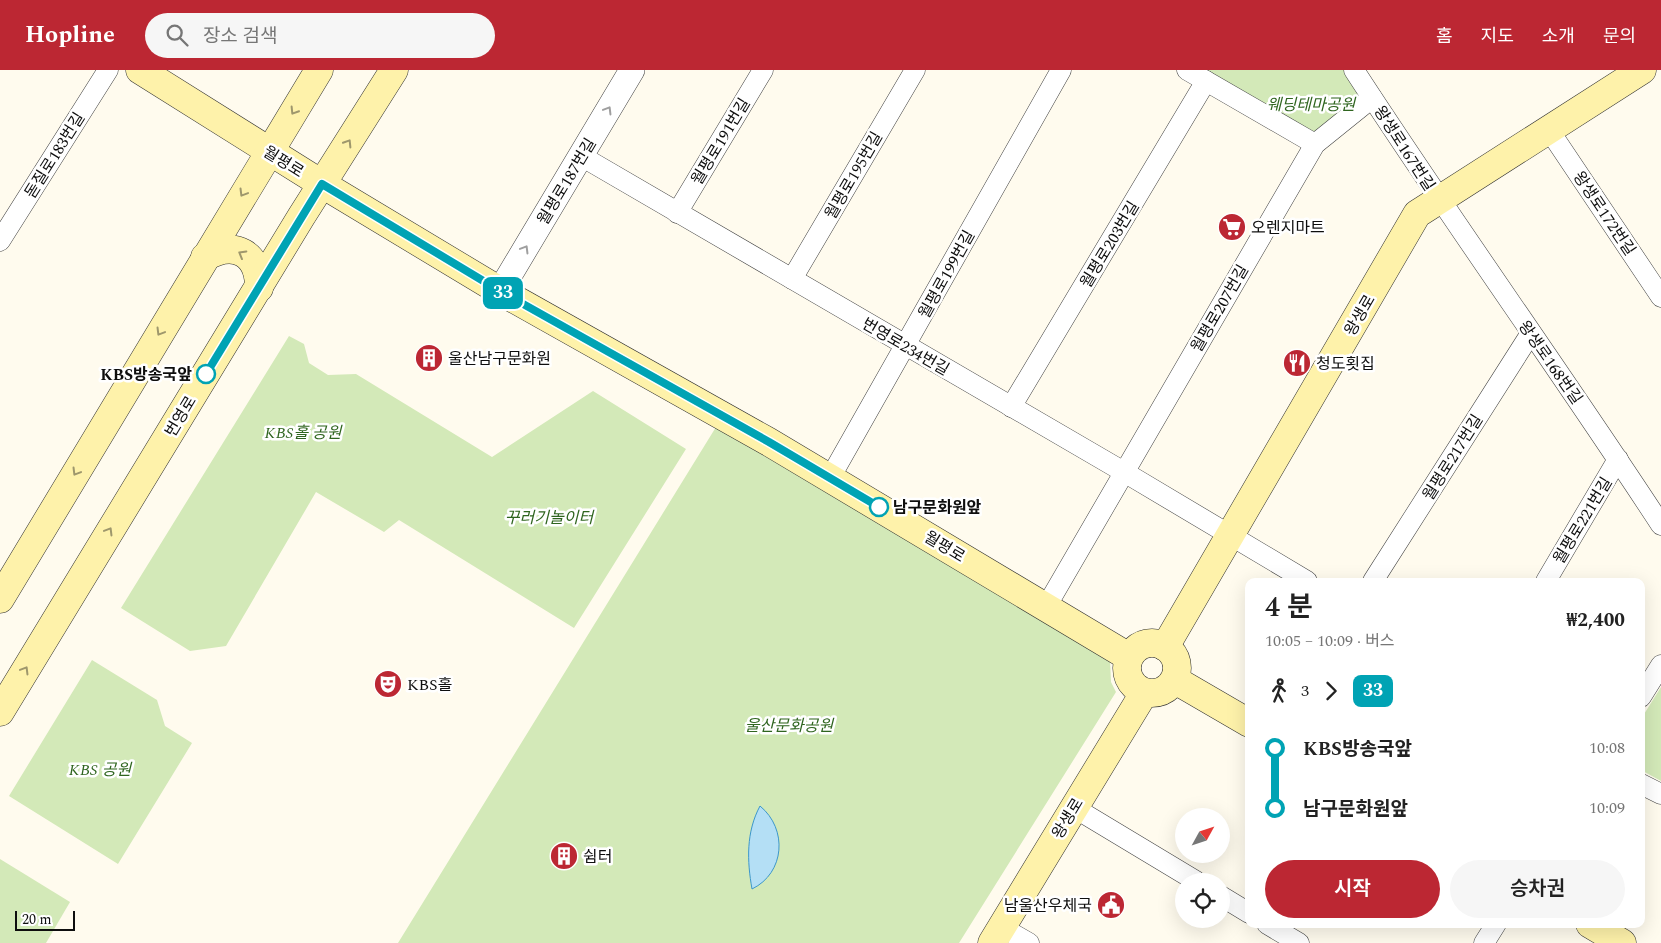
<!DOCTYPE html>
<html lang="ko">
<meta charset="utf-8">
<style>
:root{--surface:#fff;--page:#f6f6f6;--text:#222;--muted:#767676;--accent:#bc2733}
body{margin:0;font-family:Spectral,"Noto Sans KR",serif;background:var(--page);color:var(--text);height:100vh;display:flex;flex-direction:column;font-size:19px;white-space:nowrap}
*{box-sizing:border-box;margin:0}
p{font-size:16px;color:var(--muted)}
.icon{flex:none;width:28px;height:28px;fill:none;stroke:currentColor;stroke-width:2;stroke-linecap:round;stroke-linejoin:round}
.map{position:relative;flex:1;overflow:hidden}
.drawer{position:absolute;left:1245px;top:508px;width:400px;height:350px;display:flex;flex-direction:column;background:var(--surface);border-radius:10px;box-shadow:0 5px 20px #0002}
.drawer>*{flex:none}
.badge{padding:0 10px;border-radius:8px;font-size:18px;line-height:32px}
.needle{width:32px;rotate:50deg}
.buttons{position:absolute;left:1175px;top:738px;display:grid;gap:10px}
.buttons a{display:grid;place-items:center;width:55px;height:55px;border-radius:50%;background:var(--surface);box-shadow:0 5px 20px #0002;font-size:25px}
.scale{position:absolute;left:15px;bottom:12px;width:60px;box-sizing:border-box;padding-left:5px;border:2px solid #0e0e0e;border-top:0;font-size:14px;line-height:18px;white-space:nowrap;color:#0e0e0e;-webkit-text-stroke:4px #fff;paint-order:stroke}
.map>.badge{position:absolute;translate:-50% -50%;box-shadow:0 0 0 2px #fff}
.legs{display:flex;align-items:center;gap:8px;height:55px;padding:0 20px;font-size:16px}
.legs p{margin-inline-start:auto}
.headline{display:flex;align-items:center;justify-content:space-between;height:85px;padding:0 20px}
h1{font-size:28px;font-weight:600;line-height:38px}
.action{display:flex;gap:10px;margin-top:auto;padding:10px 20px}
.action a{flex:1;height:58px;border-radius:30px;background:var(--accent);color:#fff;font-size:20px;font-weight:600;line-height:58px;text-align:center}
.action a+a{background:var(--page);color:var(--text)}
ul{padding:0 20px;list-style:none}
li{display:flex;align-items:center;gap:18px;height:60px;font-size:19px}
li i{display:grid;place-items:center;width:8px;height:100%;margin:0 6px;background:currentColor}
li i::after{content:'';width:12px;height:12px;margin:-6px;border:4px solid;border-radius:50%;background:var(--surface)}
li p{margin-inline-start:auto}
li:first-child i{background:linear-gradient(#0000 50%,currentColor 0)}
li:last-child i{background:linear-gradient(currentColor 50%,#0000 0)}
header{display:flex;align-items:center;gap:30px;box-sizing:border-box;height:70px;padding:0 25px;background:var(--accent);color:#fff}
header strong{font-size:24px}
nav{display:flex;gap:28px;margin-inline-start:auto;font-size:18px}
.search{width:350px;height:45px;background:var(--page);display:flex;align-items:center;gap:12px;box-sizing:border-box;padding:0 18px;border-radius:28px;color:var(--muted);font-size:19px}
.map>svg:first-child{display:block}
</style>
<header>
<strong>Hopline</strong>
<div class="search"><svg class="icon" aria-label="search" viewBox="0 0 24 24"><circle cx="10" cy="10" r="6"/><path d="M15 15l6 6"/></svg>장소 검색</div>
<nav><a>홈</a><a>지도</a><a>소개</a><a>문의</a></nav>
</header>
<div class="map">
<svg width="1661" height="873" viewBox="0 0 1661 873">
<rect width="100%" height="100%" fill="#fffbee"/>
<!-- green -->
<g fill="#d3e9b8">
<path d="M 1187,0 L 1354,0 L 1372,28 L 1315,74 Z"/>
<path d="M 289,266 L 304,274 L 309,293 L 328,305 L 356,304 L 492,387 L 593,321 L 686,379 L 574,558 L 399,450 L 384,462 L 316,422 L 226,576 L 190,581 L 121,538 Z"/>
<path d="M 716,357 L 1110,590 L 1111,612 L 1116,622 L 959,873 L 398,873 Z"/>
<path d="M 92,590 L 157,630 L 165,656 L 192,673 L 118,794 L 9,726 Z"/>
<path d="M 1661,617 L 1661,711 L 1641,700 L 1641,649 Z"/>
<path d="M 0,789 L 70,832 L 46,873 L 0,873 Z"/>
</g>
<!-- water -->
<path fill="#b4dff5" stroke="#3c97cb" d="M 760,736 C 788,759 785,803 752,819 C 747,791 746,762 760,736 Z"/>
<g fill="none" stroke-linecap="round" stroke-linejoin="round">
<defs>
<g id="minor">
<path d="M 1187,0 L 1315,74"/>
<path d="M 1354,0 C 1454,154 1561,302 1661,455"/>
<path d="M 1549,60 L 1661,227"/>
<path d="M 581,86 L 1124,402 L 1307,511"/>
<path d="M 677,143 L 763,0"/>
<path d="M 0,171 L 108,0"/>
<path d="M 792,209 L 915,0"/>
<path d="M 1011,337 L 1206,11"/>
<path d="M 830,408 L 1061,0"/>
<path d="M 1373,511 L 1531,263"/>
<path d="M 1546,511 L 1618,389"/>
<path d="M 1046,537 L 1315,74 L 1372,28"/>
<path d="M 1641,627 L 1661,595"/>
<path d="M 1641,714 L 1661,724"/>
<path d="M 1073,737 L 1196,811"/>
<path d="M 1221,826 L 1249,843"/>
<path d="M 1267,854 L 1299,873"/>
<path d="M 1001,857 L 1029,873"/>
<path d="M 1484,873 L 1496,854"/>
</g>
<path id="tertiary" d="M 500,221 L 632,0"/>
<g id="secondary">
<path d="M 140,0 L 322,114 L 500,221 L 769,372 L 1129,587"/>
<path d="M 205,187 C 235,170 259,183 259,218"/>
<path d="M 0,529 L 319,0"/>
<circle cx="1152" cy="598" r="25"/>
<path d="M 1165,577 L 1417,144 L 1642,0"/>
<path d="M 1175,610 L 1249,653"/>
<path d="M 0,642 L 301,147 L 394,0"/>
<path d="M 1590,854 L 1622,873"/>
<path d="M 992,873 L 1144,623"/>
</g>
</defs>
<!-- minor casing -->
<use href="#minor" stroke="#414141" stroke-width="21"/>
<!-- tertiary casing -->
<use href="#tertiary" stroke="#414141" stroke-width="26"/>
<!-- secondary casing -->
<use href="#secondary" stroke="#303030" stroke-width="29"/>
<!-- minor -->
<use href="#minor" stroke="#fff" stroke-width="20"/>
<!-- tertiary -->
<use href="#tertiary" stroke="#fff" stroke-width="25"/>
<!-- secondary -->
<use href="#secondary" stroke="#fef2aa" stroke-width="28"/>
</g>
<!-- one-way arrows -->
<defs><path id="oneway-chevron" d="M-2-3.5L2.5 0L-2 3.5" fill="none" stroke-width="1.6" stroke-linecap="round" stroke-linejoin="round" transform="scale(1.25)"/></defs>
<g stroke="#9f9f9f">
<use href="#oneway-chevron" transform="translate(608 40) rotate(-59)"/>
<use href="#oneway-chevron" transform="translate(525 179) rotate(-59)"/>
</g>
<g stroke="#9e976c">
<use href="#oneway-chevron" transform="translate(294 41) rotate(122)"/>
<use href="#oneway-chevron" transform="translate(348 73) rotate(-58)"/>
<use href="#oneway-chevron" transform="translate(243 123) rotate(121)"/>
<use href="#oneway-chevron" transform="translate(242 184) rotate(-150)"/>
<use href="#oneway-chevron" transform="translate(160 262) rotate(121)"/>
<use href="#oneway-chevron" transform="translate(76 402) rotate(121)"/>
<use href="#oneway-chevron" transform="translate(109 461) rotate(-59)"/>
<use href="#oneway-chevron" transform="translate(25 600) rotate(-59)"/>
</g>
<g fill="none" stroke-linecap="round" stroke-linejoin="round">
<defs>
<path id="line-1" d="M 206,304 L 322,114 L 500,221 L 769,372 L 879,437"/>
</defs>
<!-- line-1 casing -->
<use href="#line-1" stroke="#fff" stroke-width="11"/>
<!-- line-1 -->
<use href="#line-1" stroke="#00a3b4" stroke-width="8"/>
</g>
<!-- icons -->
<defs>
<symbol id="supermarket-disc" viewBox="-11 -11 22 22"><circle r="9.5" fill="#bc2733" stroke="#fff"/><path d="M-6-5.5h2.5l.6 2H6L4.5 2H-2.5L-4.4-4H-6ZM-1.5 3.2a1.3 1.3 0 1 0 .1 0ZM3 3.2a1.3 1.3 0 1 0 .1 0Z" fill="#fff"/></symbol>
<symbol id="building-disc" viewBox="-11 -11 22 22"><circle r="9.5" fill="#bc2733" stroke="#fff"/><path d="M-4-6H4V6H1V3H-1V6H-4ZM-2.5-4.3h1.7v1.8h-1.7ZM.8-4.3h1.7v1.8H.8ZM-2.5-1h1.7V.8h-1.7ZM.8-1h1.7V.8H.8Z" fill="#fff"/></symbol>
<symbol id="restaurant-disc" viewBox="-11 -11 22 22"><circle r="9.5" fill="#bc2733" stroke="#fff"/><path d="M-5-6h1v4h1v-4h1v4h1v-4h1v5L-1.5 .5V6h-2V.5L-5-1ZM5-6V6H3V1.5H1.5Q1.5-4 5-6Z" fill="#fff"/></symbol>
<symbol id="theatre-disc" viewBox="-11 -11 22 22"><circle r="9.5" fill="#bc2733" stroke="#fff"/><path d="M-5-5.5Q0-4 5-5.5V0Q5 5 0 6Q-5 5-5 0ZM-3.3-2.5H-1v1.5H-3.3ZM1-2.5H3.3v1.5H1ZM-2.8 1Q0 5.5 2.8 1Z" fill="#fff"/></symbol>
<symbol id="civic-disc" viewBox="-11 -11 22 22"><circle r="9.5" fill="#bc2733" stroke="#fff"/><path d="M-.6-6.5H3V-4.5H.6V-3L4-1V1h2V6H-6V1h2V-1L-.6-3ZM-1.2 2.5V6h2.4V2.5Z" fill="#fff"/></symbol>
</defs>
<g fill-rule="evenodd">
<use href="#supermarket-disc" x="1216" y="141" width="32" height="32"/>
<use href="#building-disc" x="413" y="272" width="32" height="32"/>
<use href="#restaurant-disc" x="1281" y="277" width="32" height="32"/>
<use href="#theatre-disc" x="372" y="598" width="32" height="32"/>
<use href="#building-disc" x="548" y="770" width="32" height="32"/>
<use href="#civic-disc" x="1095" y="819" width="32" height="32"/>
</g>
<!-- markers -->
<g fill="#fff" stroke="#00a3b4" stroke-width="2.5">
<circle cx="206" cy="304" r="9"/>
<circle cx="879" cy="437" r="9"/>
</g>
<g text-anchor="middle" stroke-width="5" stroke-linejoin="round" paint-order="stroke">
<!-- park labels -->
<g font-size="16" font-style="italic" fill="#2f651f" stroke="#fff">
<text x="1311" y="40">웨딩테마공원</text>
<text x="303" y="368">KBS홀 공원</text>
<text x="549" y="453">꾸러기놀이터</text>
<text x="789" y="661">울산문화공원</text>
<text x="100" y="705">KBS 공원</text>
</g>
<!-- street labels -->
<g font-size="16" fill="#0e0e0e" stroke="#fff">
<text transform="translate(720 71) rotate(-59)" y="6">월평로191번길</text>
<text transform="translate(1405 78) rotate(57)" y="6">왕생로167번길</text>
<text transform="translate(54 85) rotate(-58)" y="6">돋질로183번길</text>
<text transform="translate(284 91) rotate(32)" y="6">월평로</text>
<text transform="translate(853 105) rotate(-60)" y="6">월평로195번길</text>
<text transform="translate(566 111) rotate(-59)" y="6">월평로187번길</text>
<text transform="translate(1605 143) rotate(56)" y="6">왕생로172번길</text>
<text transform="translate(1109 174) rotate(-59)" y="6">월평로203번길</text>
<text transform="translate(946 204) rotate(-61)" y="6">월평로199번길</text>
<text transform="translate(1219 238) rotate(-60)" y="6">월평로207번길</text>
<text transform="translate(1359 245) rotate(-60)" y="6">왕생로</text>
<text transform="translate(906 276) rotate(30)" y="6">번영로234번길</text>
<text transform="translate(1551 292) rotate(55)" y="6">왕생로168번길</text>
<text transform="translate(180 346) rotate(-59)" y="6">번영로</text>
<text transform="translate(1452 387) rotate(-58)" y="6">월평로217번길</text>
<text transform="translate(1582 450) rotate(-59)" y="6">월평로221번길</text>
<text transform="translate(945 476) rotate(31)" y="6">월평로</text>
<text transform="translate(1067 748) rotate(-59)" y="6">왕생로</text>
</g>
<!-- poi labels -->
<g font-size="16" fill="#0e0e0e" stroke="#fff" text-anchor="start">
<text x="1251" y="163">오렌지마트</text>
<text x="448" y="294">울산남구문화원</text>
<text x="1316" y="299">청도횟집</text>
<text x="407" y="620">KBS홀</text>
<text x="583" y="792">쉼터</text>
<text x="1092" y="841" text-anchor="end">남울산우체국</text>
</g>
<!-- stop labels -->
<g font-size="16" font-weight="bold" fill="#0e0e0e" stroke="#fff" text-anchor="end">
<text x="192" y="310">KBS방송국앞</text>
<text x="893" y="443" text-anchor="start">남구문화원앞</text>
</g>
</g>
</svg>
<div class="buttons">
<a><svg class="needle" viewBox="-14 -14 28 28"><path d="M0-13l5 13h-10z" fill="#e53935"/><path d="M0 13l5-13h-10z" fill="#767676"/></svg></a>
<a><svg class="icon" aria-label="locate" viewBox="0 0 24 24"><circle cx="12" cy="12" r="6"/><path d="M12 2v4M12 18v4M2 12h4M18 12h4"/></svg></a>
</div>
<div class="scale">20 m</div>
<b class="badge" style="left:503px;top:223px;background:#00a3b4;color:#fff">33</b>
<section class="drawer">
<div class="headline"><div><h1>4 분</h1><p>10:05 – 10:09 · 버스</p></div><b>₩2,400</b></div>
<div class="legs"><svg class="icon" aria-label="walk" viewBox="0 0 24 24"><circle cx="13" cy="4" r="2"/><path d="M13 8l-2 6 4 7M11 14l-3 7M7 12l3-4h3l4 4"/></svg>3<svg class="icon" aria-label="forward" viewBox="0 0 24 24"><path d="M9 5l7 7-7 7"/></svg><b class="badge" style="background:#00a3b4;color:#fff">33</b></div>
<ul>
<li><i style="color:#00a3b4"></i><b>KBS방송국앞</b><p>10:08</p></li>
<li><i style="color:#00a3b4"></i><b>남구문화원앞</b><p>10:09</p></li>
</ul>
<div class="action"><a>시작</a><a>승차권</a></div>
</section>
</div>
